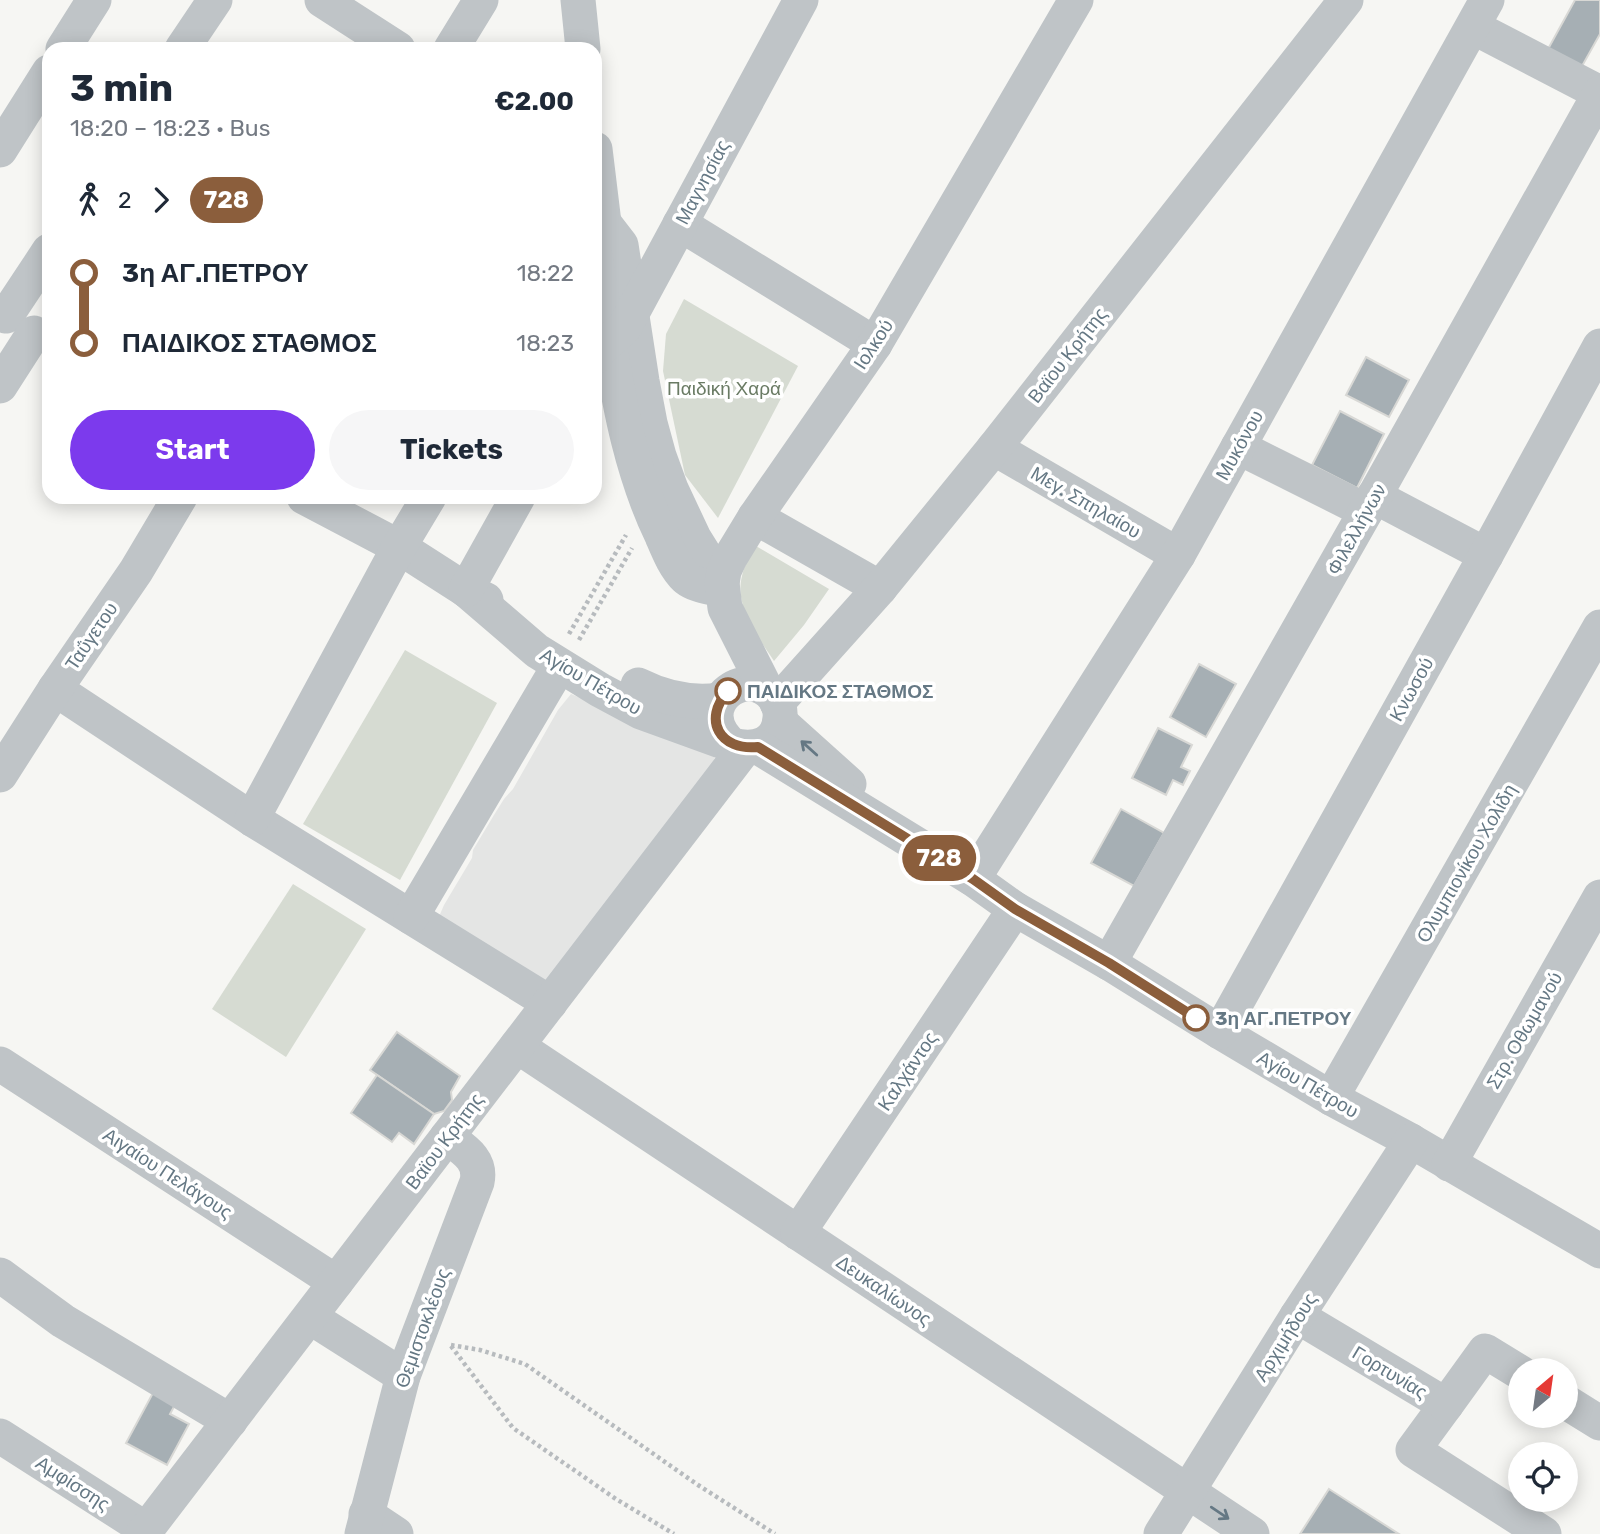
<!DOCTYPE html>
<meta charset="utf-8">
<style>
:root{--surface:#fff;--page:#f6f6f7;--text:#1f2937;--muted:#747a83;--accent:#7c3aed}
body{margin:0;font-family:Rubik,sans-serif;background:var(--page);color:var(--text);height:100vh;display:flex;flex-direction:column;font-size:26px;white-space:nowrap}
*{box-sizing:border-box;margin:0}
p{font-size:23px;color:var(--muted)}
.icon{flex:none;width:38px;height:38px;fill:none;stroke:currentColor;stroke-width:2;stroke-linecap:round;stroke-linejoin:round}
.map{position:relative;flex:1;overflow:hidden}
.details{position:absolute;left:42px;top:42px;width:560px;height:462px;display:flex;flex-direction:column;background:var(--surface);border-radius:21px;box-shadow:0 4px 18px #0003}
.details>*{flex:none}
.badge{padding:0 14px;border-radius:23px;font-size:24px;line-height:46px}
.needle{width:46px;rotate:29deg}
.fabs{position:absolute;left:1508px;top:1358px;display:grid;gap:14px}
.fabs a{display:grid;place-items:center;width:70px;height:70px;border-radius:50%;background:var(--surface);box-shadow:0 4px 18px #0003;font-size:35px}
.map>.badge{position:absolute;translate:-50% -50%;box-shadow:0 0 0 4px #fff}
.legs{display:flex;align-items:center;gap:10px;height:77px;padding:0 28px;font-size:23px}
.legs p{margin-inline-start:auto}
.summary{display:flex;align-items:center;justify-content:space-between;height:119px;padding:0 28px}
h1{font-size:38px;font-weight:700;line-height:52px}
.button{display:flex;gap:14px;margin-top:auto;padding:14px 28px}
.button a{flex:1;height:80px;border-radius:42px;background:var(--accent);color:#fff;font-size:28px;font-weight:700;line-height:80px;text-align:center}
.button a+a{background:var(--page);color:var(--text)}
ul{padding:0 28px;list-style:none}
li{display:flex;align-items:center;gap:24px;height:70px;font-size:26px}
li i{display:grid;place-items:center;width:10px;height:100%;margin:0 9px;background:currentColor}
li i::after{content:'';width:18px;height:18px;margin:-9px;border:5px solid;border-radius:50%;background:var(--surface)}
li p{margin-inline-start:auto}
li:first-child i{background:linear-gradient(#0000 50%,currentColor 0)}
li:last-child i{background:linear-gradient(currentColor 50%,#0000 0)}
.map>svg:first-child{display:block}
</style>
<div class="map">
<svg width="1600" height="1534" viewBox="0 0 1600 1534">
<rect width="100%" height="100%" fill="#f6f6f3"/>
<!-- built -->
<path fill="#e4e5e4" d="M 571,694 L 714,755 L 715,760 L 547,991 L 438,919 L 444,905 L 472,858 L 473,850 L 494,815 L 504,799 L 513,789 L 558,710 Z"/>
<!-- green -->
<g fill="#d6dbd2">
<path d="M 684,299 L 798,366 L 718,518 L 685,475 L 663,371 L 666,334 Z"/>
<path d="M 756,546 L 829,589 L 804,625 L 774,661 C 758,637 734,607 742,576 C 744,565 751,556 756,546 Z"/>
<path d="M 405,650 L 497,703 L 400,880 L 303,824 Z"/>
<path d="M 293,884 L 366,929 L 286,1057 L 212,1009 Z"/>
</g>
<!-- building -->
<g fill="#a6afb4" stroke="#d8d8d5" stroke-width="2">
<path d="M 1575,0 L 1600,0 L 1600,34 L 1581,68 L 1548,49 Z"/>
<path d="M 1366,357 L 1409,380 L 1389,417 L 1346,395 Z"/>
<path d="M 1340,411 L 1384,434 L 1357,488 L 1312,465 Z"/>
<path d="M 1199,664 L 1236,684 L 1206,737 L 1170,717 Z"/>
<path d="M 1158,728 L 1192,745 L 1181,767 L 1190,771 L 1183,785 L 1173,780 L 1166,795 L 1132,778 Z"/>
<path d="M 1121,809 L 1164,833 L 1134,886 L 1091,863 Z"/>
<path d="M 397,1032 L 460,1076 L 451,1092 L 452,1100 L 444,1111 L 434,1114 L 370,1070 Z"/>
<path d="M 377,1075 L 434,1114 L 414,1144 L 399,1133 L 392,1142 L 351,1113 Z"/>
<path d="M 154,1391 L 176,1403 L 170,1414 L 189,1424 L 167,1465 L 126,1443 Z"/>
<path d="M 1329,1489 L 1399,1534 L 1300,1534 Z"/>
</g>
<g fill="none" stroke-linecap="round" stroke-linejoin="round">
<!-- path -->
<g stroke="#b7bbbe" stroke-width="4.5" stroke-dasharray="3.5 3.5" stroke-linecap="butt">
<path d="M 569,634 L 626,535"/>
<path d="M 579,640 L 632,548"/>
<path d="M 451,1345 L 480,1350 L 525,1364 L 698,1485 L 775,1534"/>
<path d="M 451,1346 L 513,1428 L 616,1499 L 674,1534"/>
</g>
<!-- minor -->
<g stroke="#bfc4c7" stroke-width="35">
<path d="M 322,0 L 398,49"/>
<path d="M 578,0 L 583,49"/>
<path d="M 1473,27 L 1600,93"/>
<path d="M 63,49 L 94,0"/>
<path d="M 182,49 L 215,0"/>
<path d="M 451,49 L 481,0"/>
<path d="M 595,149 L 604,223 L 596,243"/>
<path d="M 0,150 L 49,72"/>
<path d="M 604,223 L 621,245 L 642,381 L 650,423 L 659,456 L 671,489 L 694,538 L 722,583"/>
<path d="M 680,224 L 875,344"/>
<path d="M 595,256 C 599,284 604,312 609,341 C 620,408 632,474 662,536 C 668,550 675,568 686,578 C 696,586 710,587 721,590"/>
<path d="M 6,316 L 49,251"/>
<path d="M 595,357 L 600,349 L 624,328 L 801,0"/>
<path d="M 0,386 L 34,333"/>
<path d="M 1238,447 L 1366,511"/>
<path d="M 994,448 L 1178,555"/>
<path d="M 1374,496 L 1486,555"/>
<path d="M 304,497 L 399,547 L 466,590 L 486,600"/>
<path d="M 755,517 L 880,588"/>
<path d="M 466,590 L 537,651 L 600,690 L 641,712 L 732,745 C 755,751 778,745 780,718 C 781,710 778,703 774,697 C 746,661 688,707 732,745"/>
<path d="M 466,590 L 518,497"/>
<path d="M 638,685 C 664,698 690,704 719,700"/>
<path d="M 55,689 L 252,819 L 550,1003"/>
<path d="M 766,689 L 725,608 L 722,583 L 724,571 L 730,558 L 755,517 L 875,344 L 1076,0"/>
<path d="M 777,703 L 880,588 L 994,448 L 1346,0"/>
<path d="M 780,722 L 849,784"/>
<path d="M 758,747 L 973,879 L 1015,909 L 1109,963 L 1220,1032 L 1331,1098 L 1411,1141 L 1600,1251"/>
<path d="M 0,775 L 55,689 L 136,571 L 180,497"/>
<path d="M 252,819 L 399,547 L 429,497"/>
<path d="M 973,879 L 1178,555 L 1487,0"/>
<path d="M 411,917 L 559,666"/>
<path d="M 1109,963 L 1366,511 L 1600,93"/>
<path d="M 1220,1032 L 1486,555 L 1600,346"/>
<path d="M 517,1046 L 1252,1534"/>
<path d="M 0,1064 L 336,1282"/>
<path d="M 1331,1098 L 1600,627"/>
<path d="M 1449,1164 L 1600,897"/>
<path d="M 798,1233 L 1015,909"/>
<path d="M 0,1275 L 63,1321 L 230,1421"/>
<path d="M 1297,1316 L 1446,1405 L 1413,1450 L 1544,1534"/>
<path d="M 310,1317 L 403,1376"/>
<path d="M 1566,1402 L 1600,1423"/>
<path d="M 1446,1405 L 1485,1351 L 1521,1373"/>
<path d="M 0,1436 L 147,1530"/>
<path d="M 366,1514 L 396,1534"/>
<path d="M 143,1534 L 745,748"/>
<path d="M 362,1534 L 403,1376 L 477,1182 C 482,1159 463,1149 447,1137"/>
<path d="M 1161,1534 L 1297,1316 L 1411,1141"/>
</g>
</g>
<!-- one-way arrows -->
<defs><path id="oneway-shaft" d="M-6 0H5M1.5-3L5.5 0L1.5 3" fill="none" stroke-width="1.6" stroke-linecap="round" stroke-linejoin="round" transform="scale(1.75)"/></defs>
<g stroke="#657884">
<use href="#oneway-shaft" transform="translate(809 748) rotate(-138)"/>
<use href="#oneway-shaft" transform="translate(1220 1513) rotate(34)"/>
</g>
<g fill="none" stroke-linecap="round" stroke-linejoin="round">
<defs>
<path id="line-1" d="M 728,691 C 702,720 720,751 758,747 L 973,879 L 1015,909 L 1109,963 L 1196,1018"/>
</defs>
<!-- line-1 casing -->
<use href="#line-1" stroke="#fff" stroke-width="16"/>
<!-- line-1 -->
<use href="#line-1" stroke="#8b5e3c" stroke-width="10"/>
</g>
<!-- markers -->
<g fill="#fff" stroke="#8b5e3c" stroke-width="3.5">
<circle cx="728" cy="691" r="12"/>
<circle cx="1196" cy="1018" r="12"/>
</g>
<g text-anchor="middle" stroke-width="7" stroke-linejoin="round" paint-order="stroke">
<!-- street labels -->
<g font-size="19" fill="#657884" stroke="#fff">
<text transform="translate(702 182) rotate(-62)" y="7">Μαγνησίας</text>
<text transform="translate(873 344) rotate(-57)" y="7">Ιολκού</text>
<text transform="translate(1067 355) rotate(-52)" y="7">Βαϊου Κρήτης</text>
<text transform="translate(1239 445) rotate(-61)" y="7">Μυκόνου</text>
<text transform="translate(1086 502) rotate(30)" y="7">Μεγ. Σπηλαίου</text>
<text transform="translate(1356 529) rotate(-61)" y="7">Φιλελλήνων</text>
<text transform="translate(91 636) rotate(-56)" y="7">Ταΰγετου</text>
<text transform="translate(591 681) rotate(30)" y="7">Αγίου Πέτρου</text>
<text transform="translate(1411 689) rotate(-61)" y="7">Κνωσού</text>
<text transform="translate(1466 863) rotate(-60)" y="7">Ολυμπιονίκου Χολίδη</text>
<text transform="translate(1524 1030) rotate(-60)" y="7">Στρ. Οθωμανού</text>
<text transform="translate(907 1071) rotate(-56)" y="7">Καλχάντος</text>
<text transform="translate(1308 1084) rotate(30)" y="7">Αγίου Πέτρου</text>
<text transform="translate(444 1141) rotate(-53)" y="7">Βαϊου Κρήτης</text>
<text transform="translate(168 1173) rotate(33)" y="7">Αιγαίου Πελάγους</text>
<text transform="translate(884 1290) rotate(34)" y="7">Δευκαλίωνος</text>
<text transform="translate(422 1328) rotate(-70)" y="7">Θεμιστοκλέους</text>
<text transform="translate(1285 1337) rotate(-58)" y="7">Αρχιμήδους</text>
<text transform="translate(1390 1372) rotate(31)" y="7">Γορτυνίας</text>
<text transform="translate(73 1483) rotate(33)" y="7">Αμφίσσης</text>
</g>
<!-- park labels -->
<g font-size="19" fill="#6a7b64" stroke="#fff">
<text x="724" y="395">Παιδική Χαρά</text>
</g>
<!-- stop labels -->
<g font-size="19" font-weight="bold" fill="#657884" stroke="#fff" text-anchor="start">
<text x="747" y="698">ΠΑΙΔΙΚΟΣ ΣΤΑΘΜΟΣ</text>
<text x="1215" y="1025">3η ΑΓ.ΠΕΤΡΟΥ</text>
</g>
</g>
</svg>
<div class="fabs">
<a><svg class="needle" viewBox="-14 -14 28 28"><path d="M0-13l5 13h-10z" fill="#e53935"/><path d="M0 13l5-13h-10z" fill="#747a83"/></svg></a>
<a><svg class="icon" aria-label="locate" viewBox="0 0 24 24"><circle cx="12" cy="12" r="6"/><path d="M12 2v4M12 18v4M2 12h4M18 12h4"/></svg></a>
</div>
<b class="badge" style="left:939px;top:858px;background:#8b5e3c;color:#fff">728</b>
<section class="details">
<div class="summary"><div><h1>3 min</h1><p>18:20 – 18:23 · Bus</p></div><b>€2.00</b></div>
<div class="legs"><svg class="icon" aria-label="walk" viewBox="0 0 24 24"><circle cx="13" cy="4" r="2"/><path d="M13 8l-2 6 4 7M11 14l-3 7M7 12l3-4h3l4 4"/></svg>2<svg class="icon" aria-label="forward" viewBox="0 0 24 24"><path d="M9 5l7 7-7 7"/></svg><b class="badge" style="background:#8b5e3c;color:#fff">728</b></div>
<ul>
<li><i style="color:#8b5e3c"></i><b>3η ΑΓ.ΠΕΤΡΟΥ</b><p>18:22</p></li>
<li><i style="color:#8b5e3c"></i><b>ΠΑΙΔΙΚΟΣ ΣΤΑΘΜΟΣ</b><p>18:23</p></li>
</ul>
<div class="button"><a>Start</a><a>Tickets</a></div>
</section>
</div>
